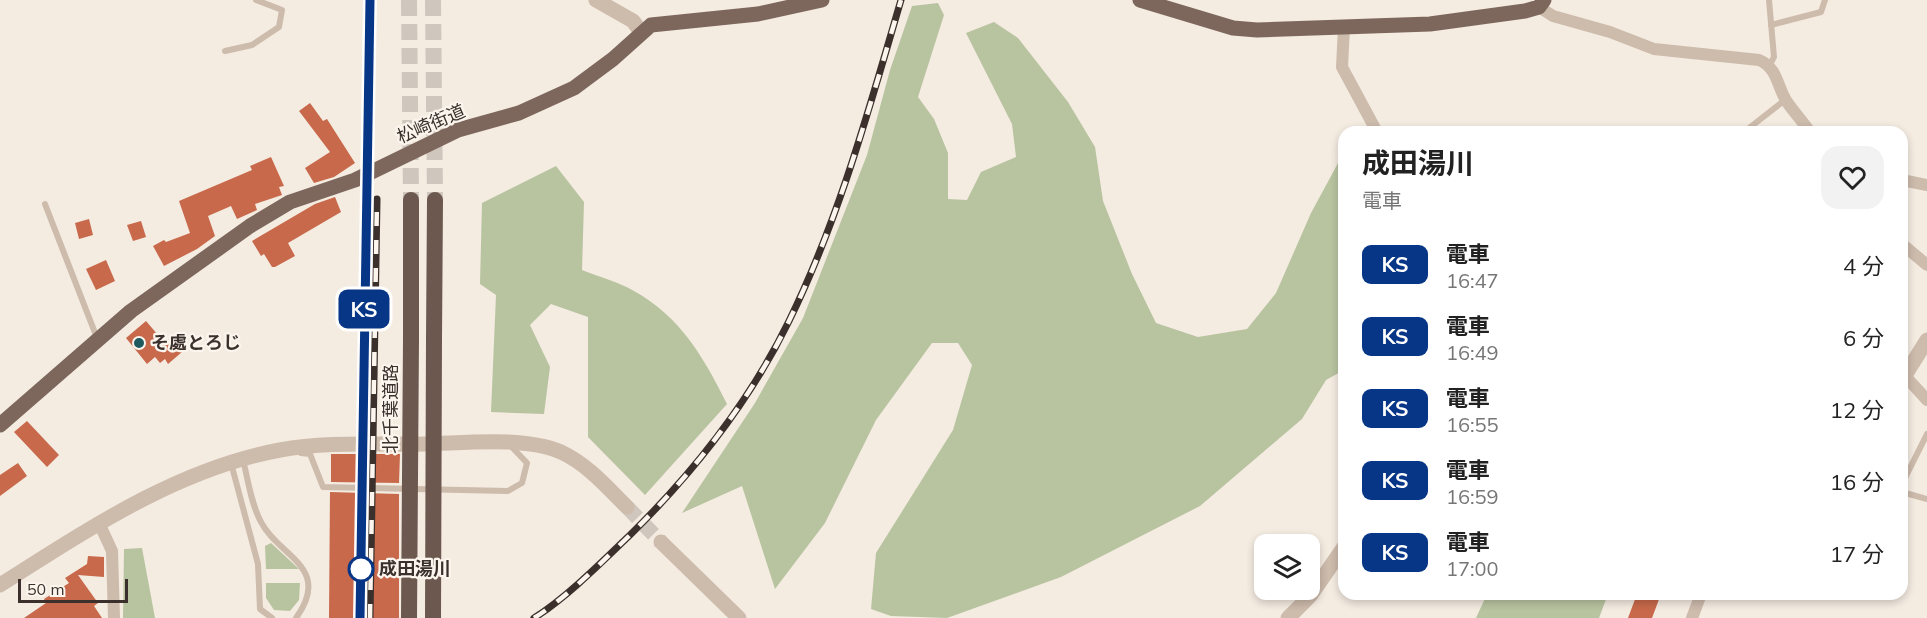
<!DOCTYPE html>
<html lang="ja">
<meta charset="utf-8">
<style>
:root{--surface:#fff;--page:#f2f2f2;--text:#222;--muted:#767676}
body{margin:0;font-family:Mulish,"Noto Sans JP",sans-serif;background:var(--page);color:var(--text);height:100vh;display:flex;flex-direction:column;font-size:22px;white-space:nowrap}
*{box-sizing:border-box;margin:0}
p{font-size:20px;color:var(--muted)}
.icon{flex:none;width:33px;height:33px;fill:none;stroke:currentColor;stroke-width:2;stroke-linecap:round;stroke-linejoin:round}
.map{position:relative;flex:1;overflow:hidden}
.sheet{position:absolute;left:1338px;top:126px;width:570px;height:474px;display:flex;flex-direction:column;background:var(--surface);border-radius:18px;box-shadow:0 3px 9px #0003}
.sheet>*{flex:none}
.badge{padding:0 12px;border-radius:9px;font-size:21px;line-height:39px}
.fabs{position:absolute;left:1254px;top:534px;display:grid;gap:12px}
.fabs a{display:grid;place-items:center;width:66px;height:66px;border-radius:12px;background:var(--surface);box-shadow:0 3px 9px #0003;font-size:30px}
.scale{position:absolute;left:18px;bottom:15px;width:110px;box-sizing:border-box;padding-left:6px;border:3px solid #3b302b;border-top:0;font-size:16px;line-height:21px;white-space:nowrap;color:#3b302b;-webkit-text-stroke:4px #fbf5ee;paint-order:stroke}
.map>.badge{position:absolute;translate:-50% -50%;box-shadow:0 0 0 3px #fff}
.round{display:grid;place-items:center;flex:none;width:63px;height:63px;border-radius:18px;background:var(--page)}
.overview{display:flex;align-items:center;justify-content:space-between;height:102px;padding:0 24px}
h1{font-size:28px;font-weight:700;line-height:45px}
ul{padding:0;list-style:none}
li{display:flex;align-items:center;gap:18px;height:72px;padding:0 24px}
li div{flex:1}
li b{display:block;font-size:22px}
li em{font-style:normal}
li .badge{min-width:66px;font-weight:700;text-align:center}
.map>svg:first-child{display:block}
</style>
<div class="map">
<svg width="1927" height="618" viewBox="0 0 1927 618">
<rect width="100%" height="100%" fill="#f4ebe1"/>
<!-- green -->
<g fill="#b8c4a0">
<path d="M 938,3 L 944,15 L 918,97 L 934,119 L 948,153 L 948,199 L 967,200 L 981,172 L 1016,157 L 1012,124 L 966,33 L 994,22 L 1018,38 L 1068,102 L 1095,147 L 1103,201 L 1132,274 L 1156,323 L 1198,337 L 1247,329 L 1276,293 L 1311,213 L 1344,152 L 1344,370 L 1326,380 L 1302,419 L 1200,506 L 1061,577 L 947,618 L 891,616 L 871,609 L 876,553 L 953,430 L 972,365 L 958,343 L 932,343 L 876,420 L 825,523 L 775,589 L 742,486 L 682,513 L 755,403 L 803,318 L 867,155 L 890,70 L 912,6 Z"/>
<path d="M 556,166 L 584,202 L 582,270 C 599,277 619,282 634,291 C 681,317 704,358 727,404 L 645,495 L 588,437 L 588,317 L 551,304 L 530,325 L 550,367 L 544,414 L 491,412 L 496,295 L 480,284 L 482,203 Z"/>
<path d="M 271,543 L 299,569 L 266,569 L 265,546 Z"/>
<path d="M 142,548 L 155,618 L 123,618 L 124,549 Z"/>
<path d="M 266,583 L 300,583 L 299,600 L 290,611 L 274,610 L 266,598 Z"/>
<path d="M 1487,594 L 1608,594 L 1599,618 L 1476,618 Z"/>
</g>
<!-- building -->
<g fill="#c8694b">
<path d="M 310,103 L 323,121 L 327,119 L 355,163 L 334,177 L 314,183 L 305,168 L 330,152 L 299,111 Z"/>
<path d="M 271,157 L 284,186 L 279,187 L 282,195 L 255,204 L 257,210 L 237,219 L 231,206 L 208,216 L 215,236 L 197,249 L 164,266 L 153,246 L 164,240 L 166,242 L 190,233 L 179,201 L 252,170 L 250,166 Z"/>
<path d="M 335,197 L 341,212 L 288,243 L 295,256 L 275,267 L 272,267 L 264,254 L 261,256 L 252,241 L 315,204 Z"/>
<path d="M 89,219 L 93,235 L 79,239 L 75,223 Z"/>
<path d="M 141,221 L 146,237 L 133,241 L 127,225 Z"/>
<path d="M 106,260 L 115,281 L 96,290 L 86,269 Z"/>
<path d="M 146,321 L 164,342 L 170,338 L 182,352 L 168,364 L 165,359 L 160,363 L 155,357 L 147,364 L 126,338 Z"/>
<path d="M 27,421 L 59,455 L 47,467 L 14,432 Z"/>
<path d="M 331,454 L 400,454 L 399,483 L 331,482 Z"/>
<path d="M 18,463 L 27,476 L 0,496 L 0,475 Z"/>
<path d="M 330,492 L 399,494 L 399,618 L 329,618 Z"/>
<path d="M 88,556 L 104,557 L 104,577 L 78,575 L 98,603 L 94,606 L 102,618 L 24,618 L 46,603 L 44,599 L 69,583 L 65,578 L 87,564 Z"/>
<path d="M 1637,594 L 1661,594 L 1652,618 L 1628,618 Z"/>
</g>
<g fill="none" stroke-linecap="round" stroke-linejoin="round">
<!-- tertiary-tunnel -->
<path stroke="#cfc6bd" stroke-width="15" stroke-dasharray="15 8" stroke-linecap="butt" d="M 627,507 L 661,542"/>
<!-- trunk-tunnel -->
<g stroke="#cfc6bd" stroke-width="16" stroke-dasharray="16 8" stroke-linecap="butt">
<path d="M 409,0 L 411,200"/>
<path d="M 433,0 L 435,200"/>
</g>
<!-- service -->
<g stroke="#cdbbac" stroke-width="6">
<path d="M 1769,0 L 1774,57 L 1769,66"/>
<path d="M 1771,25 L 1821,12 L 1825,0"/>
<path d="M 225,51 L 252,45 L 279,27 L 282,10 L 256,0"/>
<path d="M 1744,132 L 1785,100"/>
<path d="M 45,204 L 97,338"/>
<path d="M 301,453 L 310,454 L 323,487 L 508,491 L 522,483 L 527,463 L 509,444"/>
<path d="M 243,460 C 248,479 251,504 261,522 C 278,556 333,567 296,618"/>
<path d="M 231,463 L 258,564 L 260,609 L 272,618"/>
<path d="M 1902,484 L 1927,434"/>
<path d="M 1902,492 L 1927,499"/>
</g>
<!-- minor -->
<g stroke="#cdbbac" stroke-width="12">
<path d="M 1539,7 L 1553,16 L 1610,32 L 1654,49 L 1759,60 C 1778,68 1777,87 1787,102 C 1794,112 1803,122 1810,132"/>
<path d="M 1344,27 L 1342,67 L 1377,132"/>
<path d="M 1902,180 L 1927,185"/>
<path d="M 1902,244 L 1927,265"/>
<path d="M 1906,377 L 1927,400"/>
<path d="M 99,523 L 112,551 L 114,618"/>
<path d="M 1692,618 L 1701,594"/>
</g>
<!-- tertiary -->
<g stroke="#cdbbac" stroke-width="15">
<path d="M 596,0 L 633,21 L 641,32"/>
<path d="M 1902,380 L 1927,340"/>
<path d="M 661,542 L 739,618"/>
<path d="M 0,585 C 87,530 177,469 280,450 C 328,441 377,445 426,444 C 465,443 524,436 561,452 C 587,464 607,487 627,507"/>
<path d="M 1288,618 L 1310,596 L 1344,547"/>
</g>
<!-- primary -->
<g stroke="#7d675c" stroke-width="15">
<path d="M 1140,0 L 1233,28 L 1257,30 L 1430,24 L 1525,11 L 1539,7 L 1544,0"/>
<path d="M 0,425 L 131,311 L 250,226 L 290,202 L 355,180 L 458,130 L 519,113 L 574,88 L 613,59 L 651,25 L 758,14 L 822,0"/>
</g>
<!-- trunk -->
<g stroke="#6c584f" stroke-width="16">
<path d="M 411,339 L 411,200"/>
<path d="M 434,339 L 435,200"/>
</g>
<defs>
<g id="rail">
<path d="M 360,618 L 367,198"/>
<path d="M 370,618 L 377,199"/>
<path d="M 534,618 C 565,599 603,561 630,535 C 693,473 750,401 789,321 C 839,219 869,109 901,0"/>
</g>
</defs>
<!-- rail casing -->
<use href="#rail" stroke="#3b302b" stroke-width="7"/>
<!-- rail -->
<use href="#rail" stroke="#fbf5ee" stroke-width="4.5" stroke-dasharray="14" stroke-linecap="butt"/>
<!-- trunk-bridge -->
<g stroke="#6c584f" stroke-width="16">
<path d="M 409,618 L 411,339"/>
<path d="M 433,618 L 434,339"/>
</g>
</g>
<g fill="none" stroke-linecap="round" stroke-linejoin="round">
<defs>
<path id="line" d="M 360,618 L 370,0"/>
</defs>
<!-- line casing -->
<use href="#line" stroke="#fff" stroke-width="14"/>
<!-- line -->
<use href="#line" stroke="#073686" stroke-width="9"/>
</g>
<!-- markers -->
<circle fill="#1f5a5e" stroke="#fbf5ee" stroke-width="2" cx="139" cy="343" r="6"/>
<circle fill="#fff" stroke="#073686" stroke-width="3" cx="361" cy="569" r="12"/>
<g text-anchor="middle" stroke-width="4.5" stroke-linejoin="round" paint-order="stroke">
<!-- street labels -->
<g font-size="18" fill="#3b302b" stroke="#fbf5ee">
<text transform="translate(431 124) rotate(-23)" y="6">松崎街道</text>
<text transform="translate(391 409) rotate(-90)" y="6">北千葉道路</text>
</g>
<!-- poi labels -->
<g font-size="18" font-weight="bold" fill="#3b302b" stroke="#fbf5ee" text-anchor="start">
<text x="151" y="349">そ處とろじ</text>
</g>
<!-- stop labels -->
<g font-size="18" font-weight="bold" fill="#3b302b" stroke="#fbf5ee" text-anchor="start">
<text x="379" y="575">成田湯川</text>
</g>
</g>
</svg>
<div class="fabs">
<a><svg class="icon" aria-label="layers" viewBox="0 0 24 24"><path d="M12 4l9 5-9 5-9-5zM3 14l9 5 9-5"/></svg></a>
</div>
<div class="scale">50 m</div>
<b class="badge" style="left:364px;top:309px;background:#073686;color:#fff">KS</b>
<section class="sheet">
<div class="overview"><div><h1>成田湯川</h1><p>電車</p></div><a class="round"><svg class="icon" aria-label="heart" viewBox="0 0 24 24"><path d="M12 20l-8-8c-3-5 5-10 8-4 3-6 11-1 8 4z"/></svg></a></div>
<ul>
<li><span class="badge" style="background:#073686;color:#fff">KS</span><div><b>電車</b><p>16:47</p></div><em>4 分</em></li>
<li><span class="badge" style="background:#073686;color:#fff">KS</span><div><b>電車</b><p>16:49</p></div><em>6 分</em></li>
<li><span class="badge" style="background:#073686;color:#fff">KS</span><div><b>電車</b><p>16:55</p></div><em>12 分</em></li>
<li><span class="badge" style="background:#073686;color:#fff">KS</span><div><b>電車</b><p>16:59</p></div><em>16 分</em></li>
<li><span class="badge" style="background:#073686;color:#fff">KS</span><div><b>電車</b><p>17:00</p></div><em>17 分</em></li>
</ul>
</section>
</div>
